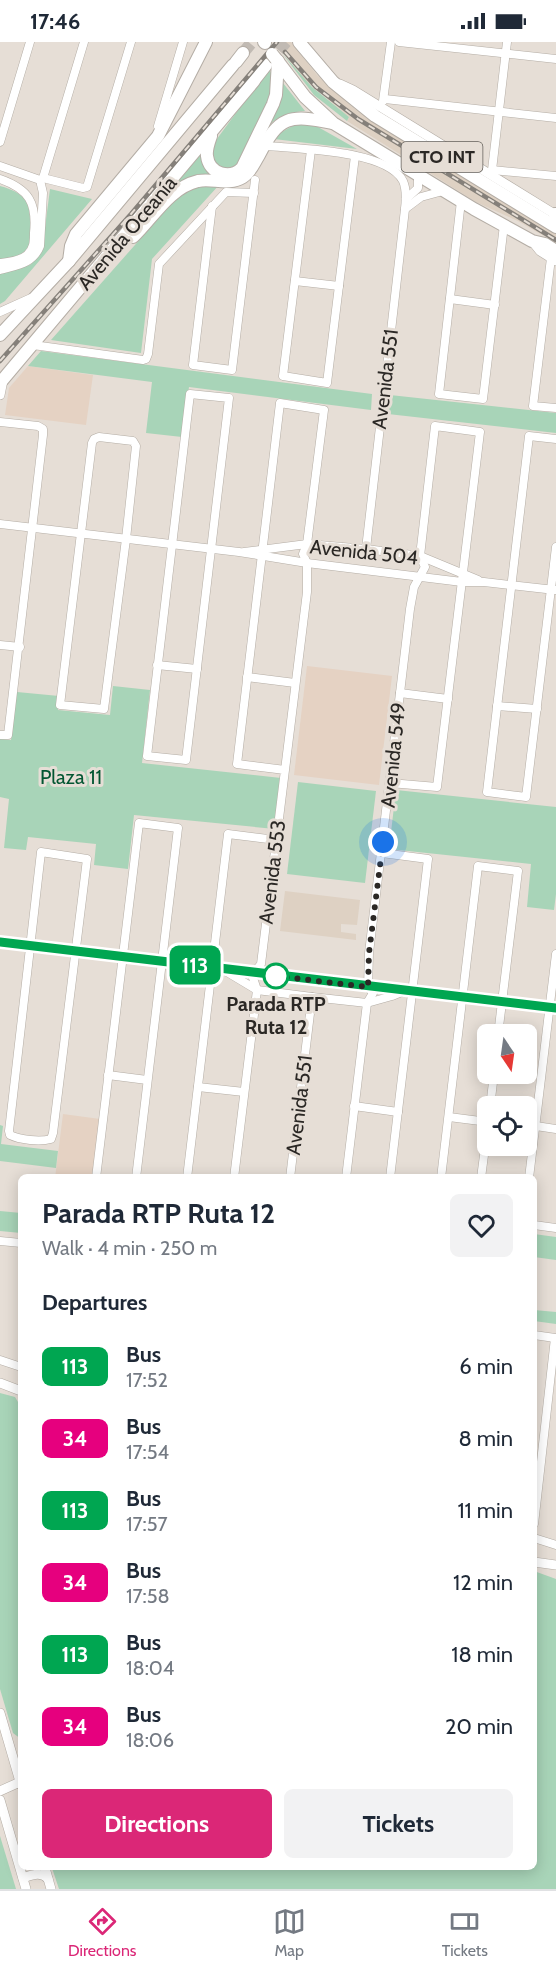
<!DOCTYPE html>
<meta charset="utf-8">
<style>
:root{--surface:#fff;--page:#f2f2f3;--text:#1f2937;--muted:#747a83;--line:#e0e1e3;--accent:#db2777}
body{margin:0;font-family:Cabin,sans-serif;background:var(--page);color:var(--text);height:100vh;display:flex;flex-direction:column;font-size:22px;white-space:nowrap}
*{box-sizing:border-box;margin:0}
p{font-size:20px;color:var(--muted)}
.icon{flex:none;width:33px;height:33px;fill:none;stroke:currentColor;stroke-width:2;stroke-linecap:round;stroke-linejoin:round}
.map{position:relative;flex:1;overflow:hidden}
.sheet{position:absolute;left:18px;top:1132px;width:519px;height:696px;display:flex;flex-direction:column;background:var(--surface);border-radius:9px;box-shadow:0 3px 15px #0003}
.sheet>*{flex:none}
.badge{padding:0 12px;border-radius:9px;font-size:21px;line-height:39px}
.needle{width:39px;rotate:167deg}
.tools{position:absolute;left:477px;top:982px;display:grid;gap:12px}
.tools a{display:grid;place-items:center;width:60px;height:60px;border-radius:9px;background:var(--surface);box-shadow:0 3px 15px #0003;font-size:30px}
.you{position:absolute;width:30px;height:30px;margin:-15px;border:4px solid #fff;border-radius:50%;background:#1a73e8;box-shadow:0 0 0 9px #1a73e833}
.map>.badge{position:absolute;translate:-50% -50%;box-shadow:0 0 0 3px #fff}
h2{padding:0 24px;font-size:22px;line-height:54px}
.round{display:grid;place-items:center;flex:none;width:63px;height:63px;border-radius:9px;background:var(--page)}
.head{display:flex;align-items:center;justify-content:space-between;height:102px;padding:0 24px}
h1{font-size:28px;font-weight:800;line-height:45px}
.cta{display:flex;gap:12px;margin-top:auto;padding:12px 24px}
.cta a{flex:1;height:69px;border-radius:9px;background:var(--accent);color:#fff;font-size:24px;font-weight:800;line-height:69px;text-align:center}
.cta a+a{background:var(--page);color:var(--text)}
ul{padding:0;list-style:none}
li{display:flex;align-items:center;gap:18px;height:72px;padding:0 24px}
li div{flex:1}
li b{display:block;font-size:22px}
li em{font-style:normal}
li .badge{min-width:66px;font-weight:700;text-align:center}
.status{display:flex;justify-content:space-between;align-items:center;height:42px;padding:0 30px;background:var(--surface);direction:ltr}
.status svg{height:16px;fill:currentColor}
.menu{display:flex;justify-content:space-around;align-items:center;height:84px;border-top:2px solid var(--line);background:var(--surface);font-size:16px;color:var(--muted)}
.menu a{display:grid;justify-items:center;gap:3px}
.menu .active{color:var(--accent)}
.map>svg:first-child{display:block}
</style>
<div class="status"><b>17:46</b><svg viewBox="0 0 49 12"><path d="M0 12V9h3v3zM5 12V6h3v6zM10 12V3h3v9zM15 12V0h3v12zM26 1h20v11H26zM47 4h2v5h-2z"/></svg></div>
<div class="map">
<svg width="556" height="1847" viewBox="0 0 556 1847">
<rect width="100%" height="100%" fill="#e6ded6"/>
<!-- built -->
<g fill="#ded1c3">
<path d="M 275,0 L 291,0 L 317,33 L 355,67 L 556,192 L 556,201 L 518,179 L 476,160 L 347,79 L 349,75 L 306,39 Z"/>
<path d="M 285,849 L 360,858 L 357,883 L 341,882 L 341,890 L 356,892 L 356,898 L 280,889 Z"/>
</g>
<!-- education -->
<g fill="#e5d2c3">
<path d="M 28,324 L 93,333 L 86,383 L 5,373 L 9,346 Z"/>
<path d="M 307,624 L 392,634 L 379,743 L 294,733 Z"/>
<path d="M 63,1072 L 100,1077 L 92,1135 L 55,1136 Z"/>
</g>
<!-- green -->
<g fill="#a8d4b8">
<path d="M 282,11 L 312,45 L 349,75 L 347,79 L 314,53 Z"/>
<path d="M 269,26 L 272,34 L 272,54 L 239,120 L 234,125 C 216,129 212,120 211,105 Z"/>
<path d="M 283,41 L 305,69 C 289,70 278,74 267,85 L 281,57 Z"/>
<path d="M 298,81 L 318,85 L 357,107 L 274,97 L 278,92 Z"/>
<path d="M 201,112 L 211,132 C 194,132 182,138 170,149 Z"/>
<path d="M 219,143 L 152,217 L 141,311 L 51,298 L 180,152 L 194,145 Z"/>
<path d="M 0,144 C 28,152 31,161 30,189 C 30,196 31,202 26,208 C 20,215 9,216 0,218 Z"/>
<path d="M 50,147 L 92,157 L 5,259 L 0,262 L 0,230 L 30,223 L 42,209 Z"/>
<path d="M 41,309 L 372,352 L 371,368 L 189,345 L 182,395 L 146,391 L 152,340 L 28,324 Z"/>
<path d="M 390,353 L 556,371 L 556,391 L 388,372 Z"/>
<path d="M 113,644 L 150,648 L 142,721 L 281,736 L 275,787 L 134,773 L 128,827 L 94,823 L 96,802 L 28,795 L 26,808 L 4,806 L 9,757 L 0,755 L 0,697 L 11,698 L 17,650 L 59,654 L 58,668 L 110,673 Z"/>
<path d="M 298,740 L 376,749 L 365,841 L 287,832 Z"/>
<path d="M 396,748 L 556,765 L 556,852 L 554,868 L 527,865 L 531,822 L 389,807 Z"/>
<path d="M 0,1083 L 3,1084 L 1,1102 L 58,1109 L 56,1126 L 0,1119 Z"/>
<path d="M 0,1169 L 21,1171 L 21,1191 L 0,1189 Z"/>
<path d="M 534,1192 L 556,1195 L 556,1218 L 534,1215 Z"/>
<path d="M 534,1268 L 556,1270 L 556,1282 L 534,1279 Z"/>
<path d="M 0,1351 L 15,1355 L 21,1365 L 21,1697 L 13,1691 L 0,1647 Z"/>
<path d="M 534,1529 L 556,1537 L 556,1847 L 59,1847 L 52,1826 L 534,1826 Z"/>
<path d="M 0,1794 L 16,1847 L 0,1847 Z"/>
</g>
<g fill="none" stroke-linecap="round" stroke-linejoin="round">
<!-- highway-tunnel -->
<g stroke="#c1bab3" stroke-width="12" stroke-dasharray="12 6" stroke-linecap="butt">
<path d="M 243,11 L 252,0"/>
<path d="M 267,22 L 286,0"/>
</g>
<defs>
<g id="minor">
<path d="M 399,0 L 556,17"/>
<path d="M 385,57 L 556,76"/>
<path d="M 383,59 L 391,0"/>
<path d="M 158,84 L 183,0"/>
<path d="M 0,100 L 30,0"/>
<path d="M 267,104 C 299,107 387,108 403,139 C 407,148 406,158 405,167 L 366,507"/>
<path d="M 311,108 L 283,334 L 327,341 L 355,114"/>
<path d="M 0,124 L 40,138 L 43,151 L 40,204 C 33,222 17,223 0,228"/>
<path d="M 492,128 L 507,0"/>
<path d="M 490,130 L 492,128 L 556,134"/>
<path d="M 43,136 L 83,146 L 87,145 L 131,0"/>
<path d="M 43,136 L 84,0"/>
<path d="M 0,137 C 29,147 37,161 34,191 C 34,199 34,207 27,213 C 20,219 9,220 0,221"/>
<path d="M 406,157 L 418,146 L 418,133"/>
<path d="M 461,159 L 439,352 L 483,357 L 504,183"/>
<path d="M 212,164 L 193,323 L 232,328 L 255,138"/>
<path d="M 405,167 L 421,155 L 443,149"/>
<path d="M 551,216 L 533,364 L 556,366"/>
<path d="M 295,239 L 339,244"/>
<path d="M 450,257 L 495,263"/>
<path d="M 0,270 L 31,256"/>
<path d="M 33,303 L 143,318 L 146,317 L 148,312 L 159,222 L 226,150 L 254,151"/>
<path d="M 190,352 L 229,356 L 186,718 L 147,714 Z"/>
<path d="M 0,380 L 38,384 L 43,387 L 43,393 L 8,693 L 0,693"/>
<path d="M 99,395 L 133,399 L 136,404 L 126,497 L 104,667 L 60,663 L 92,401 L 94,397 Z"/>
<path d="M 556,397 L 529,394 L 487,750 L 526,755 L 556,505"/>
<path d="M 0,482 L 239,510 L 307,521 L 462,540 L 484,540 L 555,548"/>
<path d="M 244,510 L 307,502 L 366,507 L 420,514 L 478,538"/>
<path d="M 0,603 L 20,605"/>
<path d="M 157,623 L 197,627"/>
<path d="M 247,635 L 295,641"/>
<path d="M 400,651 L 448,657"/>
<path d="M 497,664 L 537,667"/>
<path d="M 390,741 L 437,745 L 480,390 L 435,384 L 420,514"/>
<path d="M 41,810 L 87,817 L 53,1091 L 51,1097 C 40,1100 20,1098 10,1093 L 9,1089 Z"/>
<path d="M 382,811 L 428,817 L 390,1136"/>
<path d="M 222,927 L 257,948 L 312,955 L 367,961 L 392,954 L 404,949"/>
<path d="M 108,1033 L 147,1038"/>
<path d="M 198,1045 L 244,1050"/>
<path d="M 354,1064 L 398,1070"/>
<path d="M 490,1065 L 494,1032"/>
<path d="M 449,1075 L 488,1080"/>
<path d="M 536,1084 L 556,1087"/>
<path d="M 96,1136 L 139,781 L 178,786 L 136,1136"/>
<path d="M 187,1136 L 228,792 L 276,798"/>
<path d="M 234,1136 L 257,948 L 252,933 L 261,922 L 307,550 L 307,521 L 303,512 L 307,502 L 324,368 L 280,361 L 237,722 L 285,728"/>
<path d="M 290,1136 L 312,955"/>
<path d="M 346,1136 L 367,961 L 373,951 L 368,945 L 369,911 L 410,567 L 414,545 L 425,525 L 420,514"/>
<path d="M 441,1136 L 478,824 L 518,829 L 498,993"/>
<path d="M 481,1136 L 488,1083"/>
<path d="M 529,1136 L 556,912"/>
<path d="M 534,1183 L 556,1186"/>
<path d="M 0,1199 L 21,1201"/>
<path d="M 534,1293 L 555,1296 L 534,1482"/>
<path d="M 0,1318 L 21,1325"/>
<path d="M 534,1496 L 556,1503"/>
</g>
<g id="major">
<path d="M 340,42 L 353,48 L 556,173"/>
<path d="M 532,199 L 540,209 L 556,219"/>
<path d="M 0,353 L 3,338"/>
<path d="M 0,900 L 556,966"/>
<path d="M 0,1341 L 21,1349"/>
<path d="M 534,1520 L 556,1523"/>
<path d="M 0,1671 L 21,1743"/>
<path d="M 0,1749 L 20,1740"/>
<path d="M 0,1758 L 26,1847"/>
<path d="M 45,1826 L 51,1847"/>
<path d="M 23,1836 C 32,1833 41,1829 48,1837"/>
</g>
<g id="highway">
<path d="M 264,0 L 265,1"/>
<path d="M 299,0 L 333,40 L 375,74 L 556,185"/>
<path d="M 276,17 L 305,55 L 333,81 L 474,167 L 532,199 L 545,202 L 556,209"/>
<path d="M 236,20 L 243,11"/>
<path d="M 255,37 L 266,23"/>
<path d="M 211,94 C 209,100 206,107 207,114 C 209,132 230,138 242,126 L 273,62 L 276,53 L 278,19"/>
<path d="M 555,172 L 556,174"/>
<path d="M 133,195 C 153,176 169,146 198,139 C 213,136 228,144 243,135 C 251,130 254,121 259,113 C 279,74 289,72 332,81"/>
<path d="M 69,219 L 71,204 L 76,192 L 158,94 L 206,0"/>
<path d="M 0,293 L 69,219 L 233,23"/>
<path d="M 0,341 L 254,39"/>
</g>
</defs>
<!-- minor casing -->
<use href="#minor" stroke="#b4ada5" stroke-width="9"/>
<!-- major casing -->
<use href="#major" stroke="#b4ada5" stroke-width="10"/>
<!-- highway casing -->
<use href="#highway" stroke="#b4ada5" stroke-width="14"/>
<!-- minor -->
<use href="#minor" stroke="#fff" stroke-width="8"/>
<!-- major -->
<use href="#major" stroke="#fff" stroke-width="9"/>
<!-- highway -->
<use href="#highway" stroke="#fff" stroke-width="12"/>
<defs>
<g id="rail">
<path d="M 285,10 L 316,45 L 358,77 L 556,198"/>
<path d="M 0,319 L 131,172 L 277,0"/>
</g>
</defs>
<!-- rail casing -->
<use href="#rail" stroke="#85807a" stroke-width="4.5"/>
<!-- rail -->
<use href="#rail" stroke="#e6ded6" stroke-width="2" stroke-dasharray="7" stroke-linecap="butt"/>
<defs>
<path id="highway-bridge" d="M 272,12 L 276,17"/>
</defs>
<!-- highway-bridge casing -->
<use href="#highway-bridge" stroke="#b4ada5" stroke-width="14" stroke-linecap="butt"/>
<!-- highway-bridge -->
<use href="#highway-bridge" stroke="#fff" stroke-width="12"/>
</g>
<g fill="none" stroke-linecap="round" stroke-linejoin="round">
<defs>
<path id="line" d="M 0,900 L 556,966"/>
</defs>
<!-- line casing -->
<use href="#line" stroke="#fff" stroke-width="14"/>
<!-- line -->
<use href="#line" stroke="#00a651" stroke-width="9"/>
<!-- walk -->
<path stroke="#2b2825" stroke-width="6" stroke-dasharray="0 10.8" d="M 276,934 L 368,945 L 369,911 L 383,800"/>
</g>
<!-- markers -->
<circle fill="#fff" stroke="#00a651" stroke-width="3" cx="276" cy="934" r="12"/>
<g text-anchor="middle" stroke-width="6" stroke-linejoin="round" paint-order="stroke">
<!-- shield labels -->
<rect fill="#e6ded6" stroke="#635f5a" stroke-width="1.5" x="401.5" y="100" width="81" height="30" rx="4.5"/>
<g font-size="18" font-weight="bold" fill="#2b2825">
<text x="442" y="121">CTO INT</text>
</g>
<!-- street labels -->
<g font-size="20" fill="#2b2825" stroke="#e6ded6">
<text transform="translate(127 191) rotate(-50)" y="7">Avenida Oceanía</text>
<text transform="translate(385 337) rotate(-83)" y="7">Avenida 551</text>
<text transform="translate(364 510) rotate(6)" y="7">Avenida 504</text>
<text transform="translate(393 713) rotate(-84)" y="7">Avenida 549</text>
<text transform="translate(272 830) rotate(-83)" y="7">Avenida 553</text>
<text transform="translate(299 1063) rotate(-83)" y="7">Avenida 551</text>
</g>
<!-- park labels -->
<g font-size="20" fill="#025632" stroke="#e6ded6">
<text x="71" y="742">Plaza 11</text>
</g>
<!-- stop labels -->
<g font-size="20" font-weight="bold" fill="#2b2825" stroke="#e6ded6">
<text x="276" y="969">Parada RTP<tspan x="276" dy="23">Ruta 12</tspan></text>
</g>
</g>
</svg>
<div class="tools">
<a><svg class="needle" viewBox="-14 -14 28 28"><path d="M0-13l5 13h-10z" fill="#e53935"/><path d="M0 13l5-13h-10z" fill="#747a83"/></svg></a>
<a><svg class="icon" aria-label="locate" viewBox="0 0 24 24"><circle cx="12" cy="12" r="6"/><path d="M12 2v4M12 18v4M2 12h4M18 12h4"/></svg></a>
</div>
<div class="you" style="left:383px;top:800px"></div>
<b class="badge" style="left:195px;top:923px;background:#00a651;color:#fff">113</b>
<section class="sheet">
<div class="head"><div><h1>Parada RTP Ruta 12</h1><p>Walk · 4 min · 250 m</p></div><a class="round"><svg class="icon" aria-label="heart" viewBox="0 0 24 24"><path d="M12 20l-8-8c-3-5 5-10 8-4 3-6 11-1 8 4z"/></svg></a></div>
<h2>Departures</h2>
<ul>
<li><span class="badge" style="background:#00a651;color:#fff">113</span><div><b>Bus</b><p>17:52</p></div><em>6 min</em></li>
<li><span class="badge" style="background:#e6007e;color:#fff">34</span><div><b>Bus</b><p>17:54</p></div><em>8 min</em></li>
<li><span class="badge" style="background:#00a651;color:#fff">113</span><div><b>Bus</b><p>17:57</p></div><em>11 min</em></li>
<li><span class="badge" style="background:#e6007e;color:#fff">34</span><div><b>Bus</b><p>17:58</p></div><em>12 min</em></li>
<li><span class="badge" style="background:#00a651;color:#fff">113</span><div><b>Bus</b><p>18:04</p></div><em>18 min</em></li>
<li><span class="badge" style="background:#e6007e;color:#fff">34</span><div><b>Bus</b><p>18:06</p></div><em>20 min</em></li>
</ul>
<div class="cta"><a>Directions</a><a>Tickets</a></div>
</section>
</div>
<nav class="menu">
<a class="active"><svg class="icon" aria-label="directions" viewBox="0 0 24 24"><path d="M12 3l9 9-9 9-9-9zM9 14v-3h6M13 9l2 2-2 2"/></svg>Directions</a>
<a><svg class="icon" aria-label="map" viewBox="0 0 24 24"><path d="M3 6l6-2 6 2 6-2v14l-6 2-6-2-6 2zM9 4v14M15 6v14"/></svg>Map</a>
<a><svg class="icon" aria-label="tickets" viewBox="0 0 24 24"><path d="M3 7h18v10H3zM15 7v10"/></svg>Tickets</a>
</nav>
